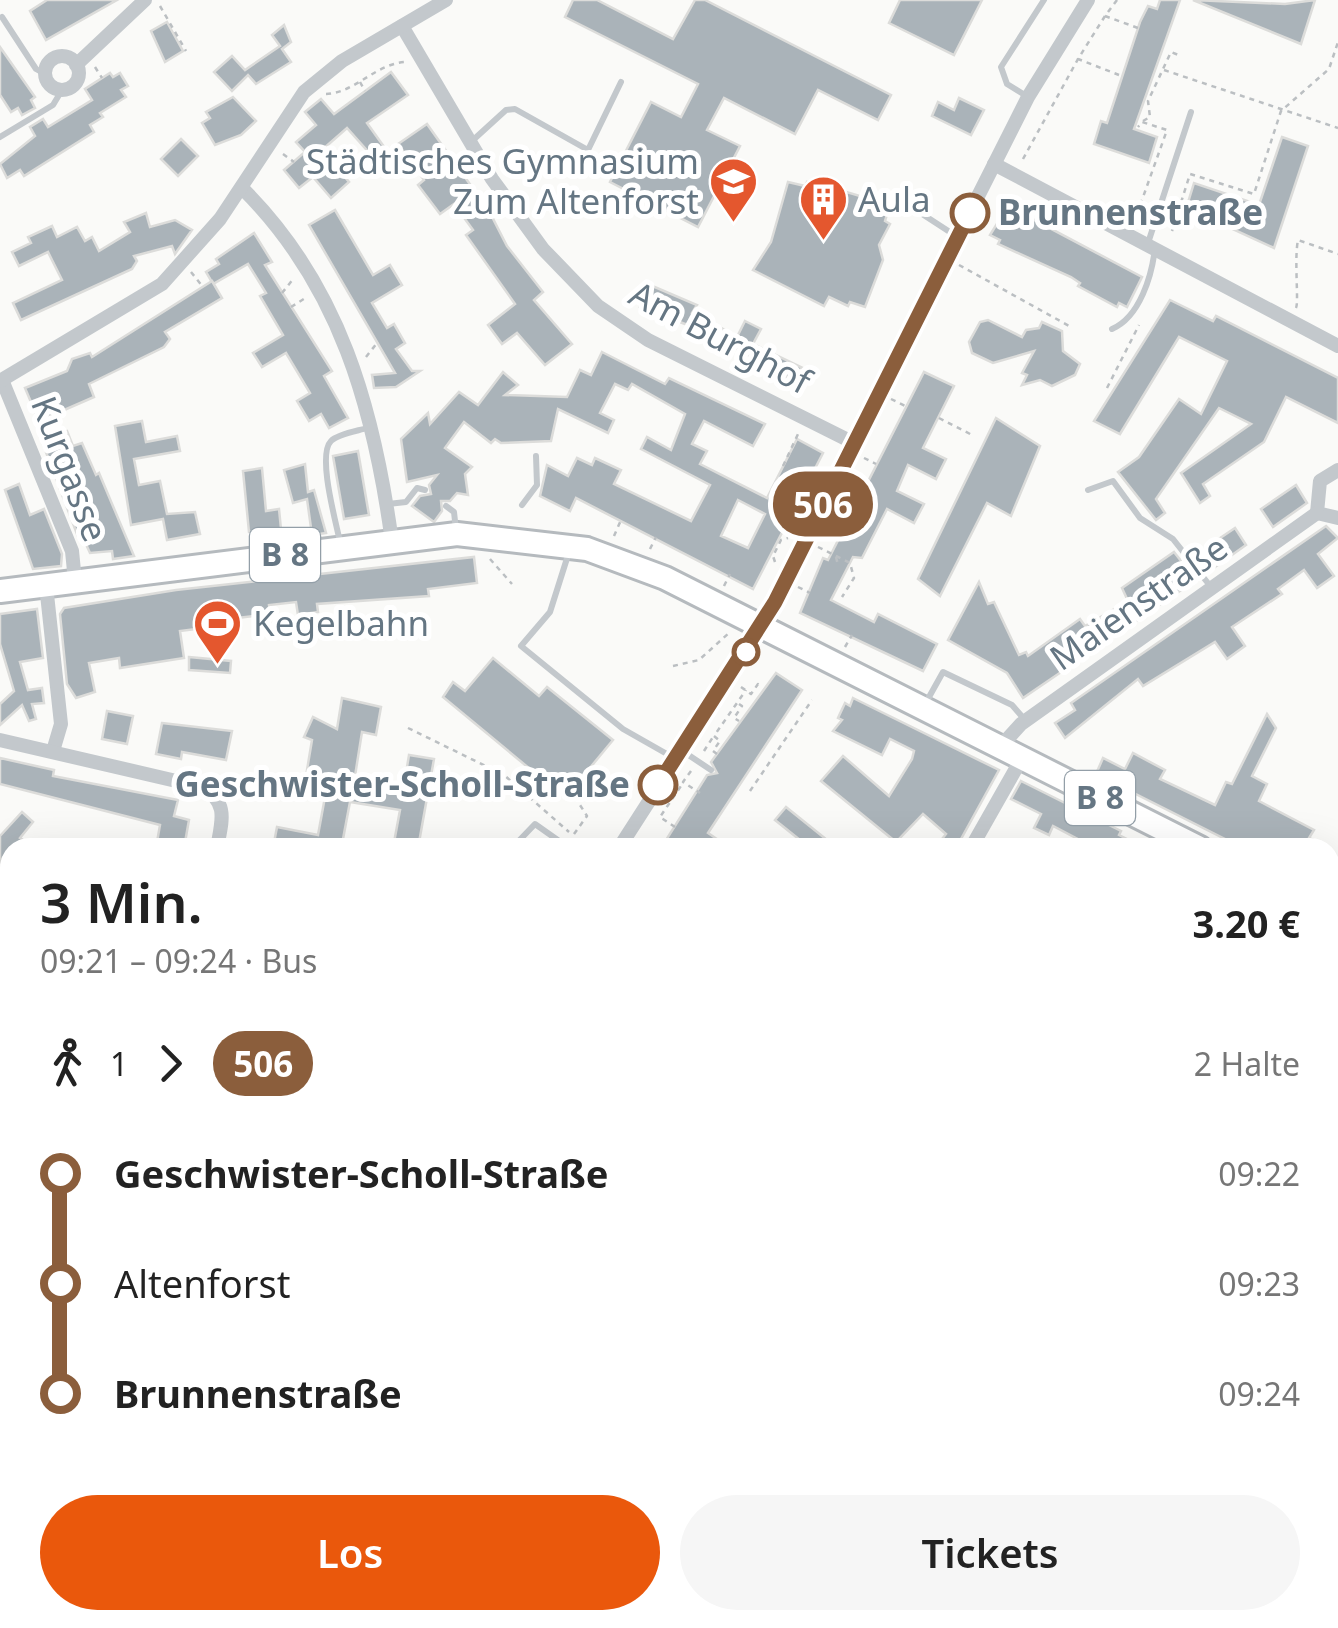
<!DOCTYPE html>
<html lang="de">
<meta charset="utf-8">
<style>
:root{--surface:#fff;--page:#f6f6f6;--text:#222;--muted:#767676;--accent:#ea580c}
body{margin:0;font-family:"Noto Sans",sans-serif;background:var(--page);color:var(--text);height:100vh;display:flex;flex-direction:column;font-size:38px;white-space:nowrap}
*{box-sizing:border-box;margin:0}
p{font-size:32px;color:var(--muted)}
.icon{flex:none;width:55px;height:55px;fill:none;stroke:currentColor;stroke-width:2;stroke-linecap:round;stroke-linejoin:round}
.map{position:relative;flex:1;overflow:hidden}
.drawer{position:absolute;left:0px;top:838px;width:1340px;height:792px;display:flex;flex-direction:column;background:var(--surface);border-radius:30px 30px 0 0;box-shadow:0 10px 40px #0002}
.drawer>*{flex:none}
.badge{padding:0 20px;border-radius:32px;font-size:35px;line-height:65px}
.map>.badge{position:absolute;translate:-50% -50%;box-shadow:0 0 0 5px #fff}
.legs{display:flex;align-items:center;gap:15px;height:110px;padding:0 40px;font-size:32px}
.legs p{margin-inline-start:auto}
.headline{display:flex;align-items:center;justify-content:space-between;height:170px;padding:0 40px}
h1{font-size:55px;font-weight:600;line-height:75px}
.primary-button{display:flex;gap:20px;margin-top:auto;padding:20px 40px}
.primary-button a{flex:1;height:115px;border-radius:60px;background:var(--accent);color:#fff;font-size:40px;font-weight:600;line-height:115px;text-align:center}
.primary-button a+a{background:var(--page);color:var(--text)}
ul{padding:0 40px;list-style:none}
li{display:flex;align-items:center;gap:35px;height:110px;font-size:38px}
li i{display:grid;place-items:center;width:15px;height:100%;margin:0 12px;background:currentColor}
li i::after{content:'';width:25px;height:25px;margin:-12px;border:8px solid;border-radius:50%;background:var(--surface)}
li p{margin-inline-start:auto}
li:first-child i{background:linear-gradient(#0000 50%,currentColor 0)}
li:last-child i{background:linear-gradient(currentColor 50%,#0000 0)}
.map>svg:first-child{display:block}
</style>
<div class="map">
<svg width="1338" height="1628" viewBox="0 0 1338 1628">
<rect width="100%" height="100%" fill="#fafaf8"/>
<!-- building -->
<g fill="#aab3b9" stroke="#dcdcda" stroke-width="2.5" fill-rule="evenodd">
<path d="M 47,0 L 117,0 L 46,40 L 30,11 Z"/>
<path d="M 573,0 L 597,0 L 673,39 L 695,0 L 705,0 L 891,95 L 878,120 L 818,90 L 795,134 L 724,98 L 707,130 L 740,146 L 698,227 L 610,182 L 651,102 L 681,117 L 698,84 L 565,17 Z"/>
<path d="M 900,0 L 982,0 L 954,55 L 889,23 Z"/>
<path d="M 1160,0 L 1180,0 L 1134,129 L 1157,137 L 1149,163 L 1094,144 L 1101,121 L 1107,123 L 1140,22 L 1148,6 L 1157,9 Z"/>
<path d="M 1193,0 L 1285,4 L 1315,0 L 1301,44 Z"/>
<path d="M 167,22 L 183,51 L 165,62 L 151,31 Z"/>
<path d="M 284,25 L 291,42 L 282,49 L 291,62 L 256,84 L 248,75 L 232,91 L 214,72 L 232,56 L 245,70 L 280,46 L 272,35 Z"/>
<path d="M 0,47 L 35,97 L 31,100 L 35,108 L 22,115 L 18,108 L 11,112 L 0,95 Z"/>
<path d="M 391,72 L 408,95 L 367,123 L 392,158 L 381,166 L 347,128 L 322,150 L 349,182 L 331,198 L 313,177 L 299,188 L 284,170 L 305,152 L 296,142 L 316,125 L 305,112 L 321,99 L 334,114 Z"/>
<path d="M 110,73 L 113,77 L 120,73 L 128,86 L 121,90 L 126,97 L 100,113 L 103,117 L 90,125 L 94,132 L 24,176 L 20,170 L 7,178 L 0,164 L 35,136 L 30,127 L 43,119 L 48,127 L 92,100 L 85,89 Z"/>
<path d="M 233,97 L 256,121 L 241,135 L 215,145 L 202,123 L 210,118 L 206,112 Z"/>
<path d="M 959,98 L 984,110 L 971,135 L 932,116 L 938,102 L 954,110 Z"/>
<path d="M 427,124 L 489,211 L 507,246 L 543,292 L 534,300 L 572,344 L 545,365 L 517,333 L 502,344 L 488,325 L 515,304 L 466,235 L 473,230 L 454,204 L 440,214 L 418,185 L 424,180 L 398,144 Z"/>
<path d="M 1282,137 L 1308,146 L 1274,248 L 1228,227 L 1230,223 L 1186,209 L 1194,183 L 1259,205 Z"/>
<path d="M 181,139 L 198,156 L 178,176 L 161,159 Z"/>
<path d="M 788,182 L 805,186 L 807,182 L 828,194 L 830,187 L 890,205 L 885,221 L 890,224 L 879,245 L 883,260 L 865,307 L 850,302 L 848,306 L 829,297 L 824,306 L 753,270 L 771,242 Z"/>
<path d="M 1008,206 L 1142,277 L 1127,307 L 1119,303 L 1117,307 L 1078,286 L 1080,283 L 1071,277 L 998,244 L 1000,240 L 990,235 Z"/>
<path d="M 335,210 L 373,275 L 390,265 L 402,285 L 372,303 L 387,328 L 394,324 L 405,343 L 396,349 L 412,371 L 420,371 L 396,387 L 374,388 L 372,375 L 395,373 L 309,225 Z"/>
<path d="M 146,213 L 150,227 L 175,220 L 192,230 L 175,254 L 172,246 L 134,256 L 137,261 L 132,269 L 21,320 L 13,303 L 62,280 L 48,252 L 19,266 L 12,252 L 31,243 L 28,237 L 52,226 L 57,237 L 77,227 L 85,241 L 92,237 L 99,251 L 130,232 L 124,222 Z"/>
<path d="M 254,233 L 272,262 L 265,265 L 332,371 L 324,376 L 348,418 L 329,428 L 321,414 L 309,421 L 297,401 L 310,393 L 286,353 L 262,367 L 253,353 L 283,335 L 260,296 L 266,293 L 248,264 L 213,284 L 206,272 L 219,264 L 216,259 Z"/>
<path d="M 212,281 L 222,298 L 165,332 L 170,339 L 164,347 L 89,384 L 94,397 L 39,421 L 25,388 L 67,371 L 72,359 L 90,353 L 92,357 Z"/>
<path d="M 650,285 L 697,305 L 692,313 L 731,333 L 722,351 L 689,334 L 693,327 L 640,307 Z"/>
<path d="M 1170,300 L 1213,321 L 1216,316 L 1338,378 L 1338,423 L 1286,397 L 1264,442 L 1203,484 L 1210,496 L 1200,503 L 1181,473 L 1251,424 L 1219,408 L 1156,499 L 1165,513 L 1156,520 L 1118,472 L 1139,457 L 1179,399 L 1201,414 L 1227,361 L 1179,337 L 1120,434 L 1094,421 Z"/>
<path d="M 988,320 L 1022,337 L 1026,330 L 1039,328 L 1042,322 L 1062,331 L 1063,351 L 1080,364 L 1075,375 L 1052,386 L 1040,380 L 1022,385 L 1027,375 L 1022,373 L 1034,351 L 993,363 L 972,353 L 969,342 L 980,322 Z"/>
<path d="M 745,321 L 761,329 L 753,344 L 803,368 L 778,382 L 747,366 L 751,357 L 732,347 Z"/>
<path d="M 602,352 L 665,384 L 669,378 L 765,424 L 753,446 L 704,421 L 692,444 L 707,451 L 700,464 L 767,498 L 797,439 L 823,453 L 753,589 L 576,498 L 570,511 L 540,496 L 547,465 L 568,476 L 577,458 L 592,465 L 595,458 L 621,470 L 614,484 L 691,521 L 710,485 L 641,449 L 647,437 L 671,450 L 685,414 L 632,384 L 628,390 L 615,384 L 600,413 L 614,420 L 608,433 L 558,409 L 551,441 L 501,443 L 495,439 L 491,443 L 464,422 L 445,448 L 472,467 L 465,474 L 468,495 L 457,493 L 450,501 L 441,501 L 442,511 L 434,522 L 412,506 L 420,496 L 431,494 L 429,485 L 437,475 L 407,482 L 401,439 L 428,413 L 430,424 L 459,392 L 478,405 L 503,372 L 518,385 L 505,395 L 567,397 L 580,370 L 591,375 ZM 738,500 L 765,514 L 748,548 L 721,536 Z"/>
<path d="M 924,372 L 954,386 L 923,448 L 946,459 L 936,479 L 908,465 L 897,491 L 924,504 L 914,523 L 887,509 L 862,558 L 853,557 L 831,600 L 874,622 L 878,614 L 937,644 L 923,671 L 800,613 L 823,558 L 828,560 Z"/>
<path d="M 996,418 L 1040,446 L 1011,516 L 987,503 L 940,596 L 918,579 Z"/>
<path d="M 142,421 L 146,442 L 177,436 L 180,451 L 134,459 L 139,485 L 160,481 L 167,514 L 195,512 L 200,534 L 167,540 L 163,519 L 131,525 L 115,426 Z"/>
<path d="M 67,431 L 73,446 L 82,443 L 96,475 L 99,473 L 134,556 L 113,559 L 112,551 L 90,553 L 79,529 L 77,534 L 44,447 L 49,445 L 45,437 Z"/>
<path d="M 358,451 L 369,515 L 344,519 L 333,456 Z"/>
<path d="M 305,464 L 308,492 L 314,490 L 326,533 L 312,535 L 307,499 L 293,503 L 284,470 Z"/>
<path d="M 262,468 L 266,511 L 279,509 L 281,529 L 249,532 L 243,471 Z"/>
<path d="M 19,484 L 30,515 L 44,509 L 62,554 L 61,566 L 33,569 L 5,490 Z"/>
<path d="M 1296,485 L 1307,503 L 1273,527 L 1261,509 Z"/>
<path d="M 1326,526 L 1338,538 L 1318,554 L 1334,576 L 1317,588 L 1304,570 L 1278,589 L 1282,594 L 1232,627 L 1245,646 L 1227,659 L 1215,642 L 1143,686 L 1138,679 L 1065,738 L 1055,723 L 1075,710 L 1071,703 Z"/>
<path d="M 1235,528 L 1246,545 L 1208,572 L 1195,555 Z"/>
<path d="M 1174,552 L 1196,580 L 1023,698 L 1007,673 L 948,640 L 979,582 L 988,604 L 994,602 L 1019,655 L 1026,652 L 1028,656 L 1080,619 L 1085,626 L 1128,601 L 1122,588 Z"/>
<path d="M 474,557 L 477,583 L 428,589 L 429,596 L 317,604 L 318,612 L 298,615 L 296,602 L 269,605 L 270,614 L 203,622 L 204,628 L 180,631 L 184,658 L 120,668 L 119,658 L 89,663 L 95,692 L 76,698 L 67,684 L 60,614 L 64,608 L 176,590 Z"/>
<path d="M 37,609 L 43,658 L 20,662 L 28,690 L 42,688 L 44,703 L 32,704 L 36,719 L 29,721 L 22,705 L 0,725 L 0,704 L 14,691 L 0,644 L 0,614 Z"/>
<path d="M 189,657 L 231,661 L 230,673 L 189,670 Z"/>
<path d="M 493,658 L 539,696 L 547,687 L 613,740 L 565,798 L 443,697 L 453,682 L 465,691 Z"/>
<path d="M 776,673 L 802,690 L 708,833 L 730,848 L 661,848 L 707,775 L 717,773 L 711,762 Z"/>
<path d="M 342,698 L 381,707 L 376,735 L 362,732 L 355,776 L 404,785 L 409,755 L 434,759 L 418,848 L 393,848 L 400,810 L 350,802 L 343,839 L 351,840 L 350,848 L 273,848 L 277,827 L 318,835 L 327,786 L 305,782 L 312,740 L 304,737 L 313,717 L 337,729 Z"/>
<path d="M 853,698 L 999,770 L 956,848 L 935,848 L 946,834 L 923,814 L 896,842 L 821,781 L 843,756 L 889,796 L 912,759 L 914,751 L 890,739 L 882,755 L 833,731 L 842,720 L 838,718 L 845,703 L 850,706 Z"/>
<path d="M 107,711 L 133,716 L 127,744 L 102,739 Z"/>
<path d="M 1267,714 L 1276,728 L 1252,776 L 1267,784 L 1259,801 L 1314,830 L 1309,838 L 1330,848 L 1243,848 L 1096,774 L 1103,758 L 1125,769 L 1133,753 L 1165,770 L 1160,779 L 1215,805 L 1226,782 L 1232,784 Z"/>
<path d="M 162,723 L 232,731 L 226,760 L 182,752 L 181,759 L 156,754 Z"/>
<path d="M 0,758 L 54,770 L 53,776 L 178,800 L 174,816 L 189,820 L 184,848 L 156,848 L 160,825 L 0,784 Z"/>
<path d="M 1021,781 L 1121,831 L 1119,835 L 1145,848 L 1095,848 L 1053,826 L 1049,835 L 1034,828 L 1041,814 L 1011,799 Z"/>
<path d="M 786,807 L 822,836 L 837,848 L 810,848 L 775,820 Z"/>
<path d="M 22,812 L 33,822 L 20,838 L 23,840 L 10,848 L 0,862 L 0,836 Z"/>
</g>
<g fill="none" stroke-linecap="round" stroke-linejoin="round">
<defs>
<g id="primary">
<path d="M 0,591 L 457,534 L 587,549 L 665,578 L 1200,848"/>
<path d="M 1330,913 L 1338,917"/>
</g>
</defs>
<!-- primary casing -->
<use href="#primary" stroke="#b5babe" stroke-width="28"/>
<!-- path -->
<g stroke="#bbbfc2" stroke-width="2.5" stroke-dasharray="5 5" stroke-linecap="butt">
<path d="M 1117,0 L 1105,16 L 1138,28"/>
<path d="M 160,6 L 186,51"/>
<path d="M 1105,16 L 1078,59 L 1119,75"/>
<path d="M 95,67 L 102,78"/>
<path d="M 1164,70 L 1338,128"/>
<path d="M 360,82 L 365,91"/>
<path d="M 326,94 C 355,93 375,64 405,62"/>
<path d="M 1143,121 L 1150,117 L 1148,101 L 1171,52 L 1181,56"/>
<path d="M 283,154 L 294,162"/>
<path d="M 1023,159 L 1078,59"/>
<path d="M 1137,214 L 1167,130 L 1142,122 L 1138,127"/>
<path d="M 1124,217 L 1128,210"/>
<path d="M 1172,231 L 1190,174 L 1254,194 L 1281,111 L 1329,69 L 1338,42"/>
<path d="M 959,265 L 1071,327"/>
<path d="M 191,272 L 203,287"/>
<path d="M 282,293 L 294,278"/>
<path d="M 291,307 L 307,297"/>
<path d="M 1296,308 C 1299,302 1294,259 1298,240 L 1338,254"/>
<path d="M 366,357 L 377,343"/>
<path d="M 1107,388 L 1139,325"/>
<path d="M 891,399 L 907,407"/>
<path d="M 939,418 L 974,436"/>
<path d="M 864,458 L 876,464"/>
<path d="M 783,466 L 799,432"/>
<path d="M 833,518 L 846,524"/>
<path d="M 614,536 L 621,520"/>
<path d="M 818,547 L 850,563 L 854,578 L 842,597"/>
<path d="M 650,549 L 656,537"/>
<path d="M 836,557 L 838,565"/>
<path d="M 490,559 L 512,584"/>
<path d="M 775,562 L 773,556 L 781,540 L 788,538"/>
<path d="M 724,586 L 730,574"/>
<path d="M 798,587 L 810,593"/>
<path d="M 845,647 L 852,635"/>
<path d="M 673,666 L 699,660 L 730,632"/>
<path d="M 741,687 L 751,694 L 758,684 L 762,687"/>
<path d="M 739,704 L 742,706 L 734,718 L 739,721"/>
<path d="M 408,728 L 504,775 L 569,832"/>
<path d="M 704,751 L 713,737"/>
<path d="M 717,754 L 713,751 L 720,741 L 714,736 L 746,690"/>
<path d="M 691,771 L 683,782 L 700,793"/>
<path d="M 750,791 L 812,700"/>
<path d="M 675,827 L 660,817 L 683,783"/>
<path d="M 574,834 L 587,816 L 580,805"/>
<path d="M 579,840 L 587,848"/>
<path d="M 1330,1348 L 1338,1344"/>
<path d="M 1330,1420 L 1338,1436"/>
<path d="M 0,1608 L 10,1620"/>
<path d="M 239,1620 L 241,1628"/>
<path d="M 135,1626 L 155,1626"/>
<path d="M 185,1627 L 278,1625"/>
<path d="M 1041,1628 L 1047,1620"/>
</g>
<!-- service -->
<g stroke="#c3c8cc" stroke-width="6">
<path d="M 2,17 L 36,69 L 45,74"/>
<path d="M 1028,97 L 1007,84 L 1001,67 L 1044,0"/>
<path d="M 0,137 L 53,105 L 62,90"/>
<path d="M 472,141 L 506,110 L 515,109 L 588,150 L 621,82"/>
<path d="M 896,197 L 956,236"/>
<path d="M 1148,243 L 1191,112"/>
<path d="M 1112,329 C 1140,317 1152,275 1155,248"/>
<path d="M 1088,490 L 1113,481 L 1140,518 L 1173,539 L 1211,587"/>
<path d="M 388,504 L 406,502 L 417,488 L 425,490"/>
<path d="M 522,505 L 537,485 L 536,456"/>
<path d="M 446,506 L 454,512 L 456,530"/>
<path d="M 340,542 C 336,522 317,455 331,441 C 338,434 357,431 367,428"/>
<path d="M 569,552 L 550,612 L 521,646 L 623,729 L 674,758"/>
<path d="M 924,706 L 943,672 L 1012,705 L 1026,721"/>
<path d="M 681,750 L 711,770"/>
<path d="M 512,848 L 535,824 L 569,848"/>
<path d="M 1330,1024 L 1338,1007"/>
<path d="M 0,1233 L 10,1241"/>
<path d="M 124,1628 L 126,1620"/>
<path d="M 645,1628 L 653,1620"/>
</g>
<!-- minor -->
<g stroke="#c3c8cc" stroke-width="14">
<path d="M 402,26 L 492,179 L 543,249 L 598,306 L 648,340 L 852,442"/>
<circle cx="62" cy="73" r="17"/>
<path d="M 76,65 L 145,0"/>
<path d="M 994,164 L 1338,346"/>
<path d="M 242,188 C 340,285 374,409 392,542"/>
<path d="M 2,380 L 72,551 L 75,581"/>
<path d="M 0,381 L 162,284 L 220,219 L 304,92 L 342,61 L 446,0"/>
<path d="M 1338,470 L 1320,481 L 1317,513 L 1338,518"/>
<path d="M 46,585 L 61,724 L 53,751"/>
<path d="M 0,740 L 202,787 C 229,803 222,820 217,848"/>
<path d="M 1001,746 L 1021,724 L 1317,513"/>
<path d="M 619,848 L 761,627 L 1028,97 L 1088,0"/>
<path d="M 971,848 L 1022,758"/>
<path d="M 0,1011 L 10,1013"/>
<path d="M 1330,1225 L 1338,1231"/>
<path d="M 0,1294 L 10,1282"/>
<path d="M 669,1620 L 676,1628"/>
<path d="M 73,1628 L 75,1620"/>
<path d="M 904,1628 L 910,1620"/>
</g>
<!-- primary -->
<use href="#primary" stroke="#fff" stroke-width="22"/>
</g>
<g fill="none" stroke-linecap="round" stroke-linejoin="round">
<defs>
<path id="line-1" d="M 658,785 L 775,602 L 970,213"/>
</defs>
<!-- line-1 casing -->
<use href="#line-1" stroke="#fff" stroke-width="22"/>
<!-- line-1 -->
<use href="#line-1" stroke="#8b5e3c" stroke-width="15"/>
</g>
<!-- icons -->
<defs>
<symbol id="school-pin" viewBox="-11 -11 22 30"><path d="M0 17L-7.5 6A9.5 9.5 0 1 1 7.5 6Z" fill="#e4572e" stroke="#fff"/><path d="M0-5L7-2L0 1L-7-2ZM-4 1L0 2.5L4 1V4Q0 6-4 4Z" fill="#fff"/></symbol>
<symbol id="building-pin" viewBox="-11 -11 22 30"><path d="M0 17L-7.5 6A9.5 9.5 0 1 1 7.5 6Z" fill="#e4572e" stroke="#fff"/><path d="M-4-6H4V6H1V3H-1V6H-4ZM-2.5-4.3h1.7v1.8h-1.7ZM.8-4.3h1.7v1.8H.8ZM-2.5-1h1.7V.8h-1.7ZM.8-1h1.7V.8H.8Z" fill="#fff"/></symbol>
<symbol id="stadium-pin" viewBox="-11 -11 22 30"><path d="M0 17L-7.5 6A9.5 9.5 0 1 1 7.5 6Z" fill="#e4572e" stroke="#fff"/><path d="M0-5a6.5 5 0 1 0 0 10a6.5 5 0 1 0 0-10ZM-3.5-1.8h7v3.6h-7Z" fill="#fff"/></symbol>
</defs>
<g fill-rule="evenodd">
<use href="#school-pin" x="706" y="154" width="55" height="75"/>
<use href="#building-pin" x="796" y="172" width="55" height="75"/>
<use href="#stadium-pin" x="190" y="596" width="55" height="75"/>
</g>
<!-- markers -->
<g fill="#fff" stroke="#8b5e3c" stroke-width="5">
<circle cx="970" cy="213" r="18"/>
<circle cx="746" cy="652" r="12"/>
<circle cx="658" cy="785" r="18"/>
</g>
<g text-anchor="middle" stroke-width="10" stroke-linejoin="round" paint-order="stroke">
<!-- shield labels -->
<g fill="#fff" stroke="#939fa8" stroke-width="2.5">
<rect x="250" y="528" width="70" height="54" rx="8"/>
<rect x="1065" y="771" width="70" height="54" rx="8"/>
</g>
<g font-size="32" font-weight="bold" fill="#657683">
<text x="285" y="566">B 8</text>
<text x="1100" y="809">B 8</text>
</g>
<!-- poi labels -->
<g font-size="35" fill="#657683" stroke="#fff" text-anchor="start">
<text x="699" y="174" text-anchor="end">Städtisches Gymnasium<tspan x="699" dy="40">Zum Altenforst</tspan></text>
<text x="858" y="212">Aula</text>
<text x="253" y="636">Kegelbahn</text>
</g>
<!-- stop labels -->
<g font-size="35" font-weight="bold" fill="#657683" stroke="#fff" text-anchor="start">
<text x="998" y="225">Brunnenstraße</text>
<text x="630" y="797" text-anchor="end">Geschwister-Scholl-Straße</text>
</g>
<!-- street labels -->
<g font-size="35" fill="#657683" stroke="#fff">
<text transform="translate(720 338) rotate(28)" y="12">Am Burghof</text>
<text transform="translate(69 469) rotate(69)" y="12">Kurgasse</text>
<text transform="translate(1139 603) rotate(-35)" y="12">Maienstraße</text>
</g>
</g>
</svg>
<b class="badge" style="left:823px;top:504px;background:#8b5e3c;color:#fff">506</b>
<section class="drawer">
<div class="headline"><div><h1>3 Min.</h1><p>09:21 – 09:24 · Bus</p></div><b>3.20 €</b></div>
<div class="legs"><svg class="icon" aria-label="walk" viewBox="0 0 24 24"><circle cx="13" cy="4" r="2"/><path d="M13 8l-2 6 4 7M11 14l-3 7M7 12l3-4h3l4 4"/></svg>1<svg class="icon" aria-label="forward" viewBox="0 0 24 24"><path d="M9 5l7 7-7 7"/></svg><b class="badge" style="background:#8b5e3c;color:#fff">506</b><p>2 Halte</p></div>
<ul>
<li><i style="color:#8b5e3c"></i><b>Geschwister-Scholl-Straße</b><p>09:22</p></li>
<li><i style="color:#8b5e3c"></i><span>Altenforst</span><p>09:23</p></li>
<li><i style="color:#8b5e3c"></i><b>Brunnenstraße</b><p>09:24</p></li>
</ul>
<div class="primary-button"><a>Los</a><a>Tickets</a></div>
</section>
</div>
